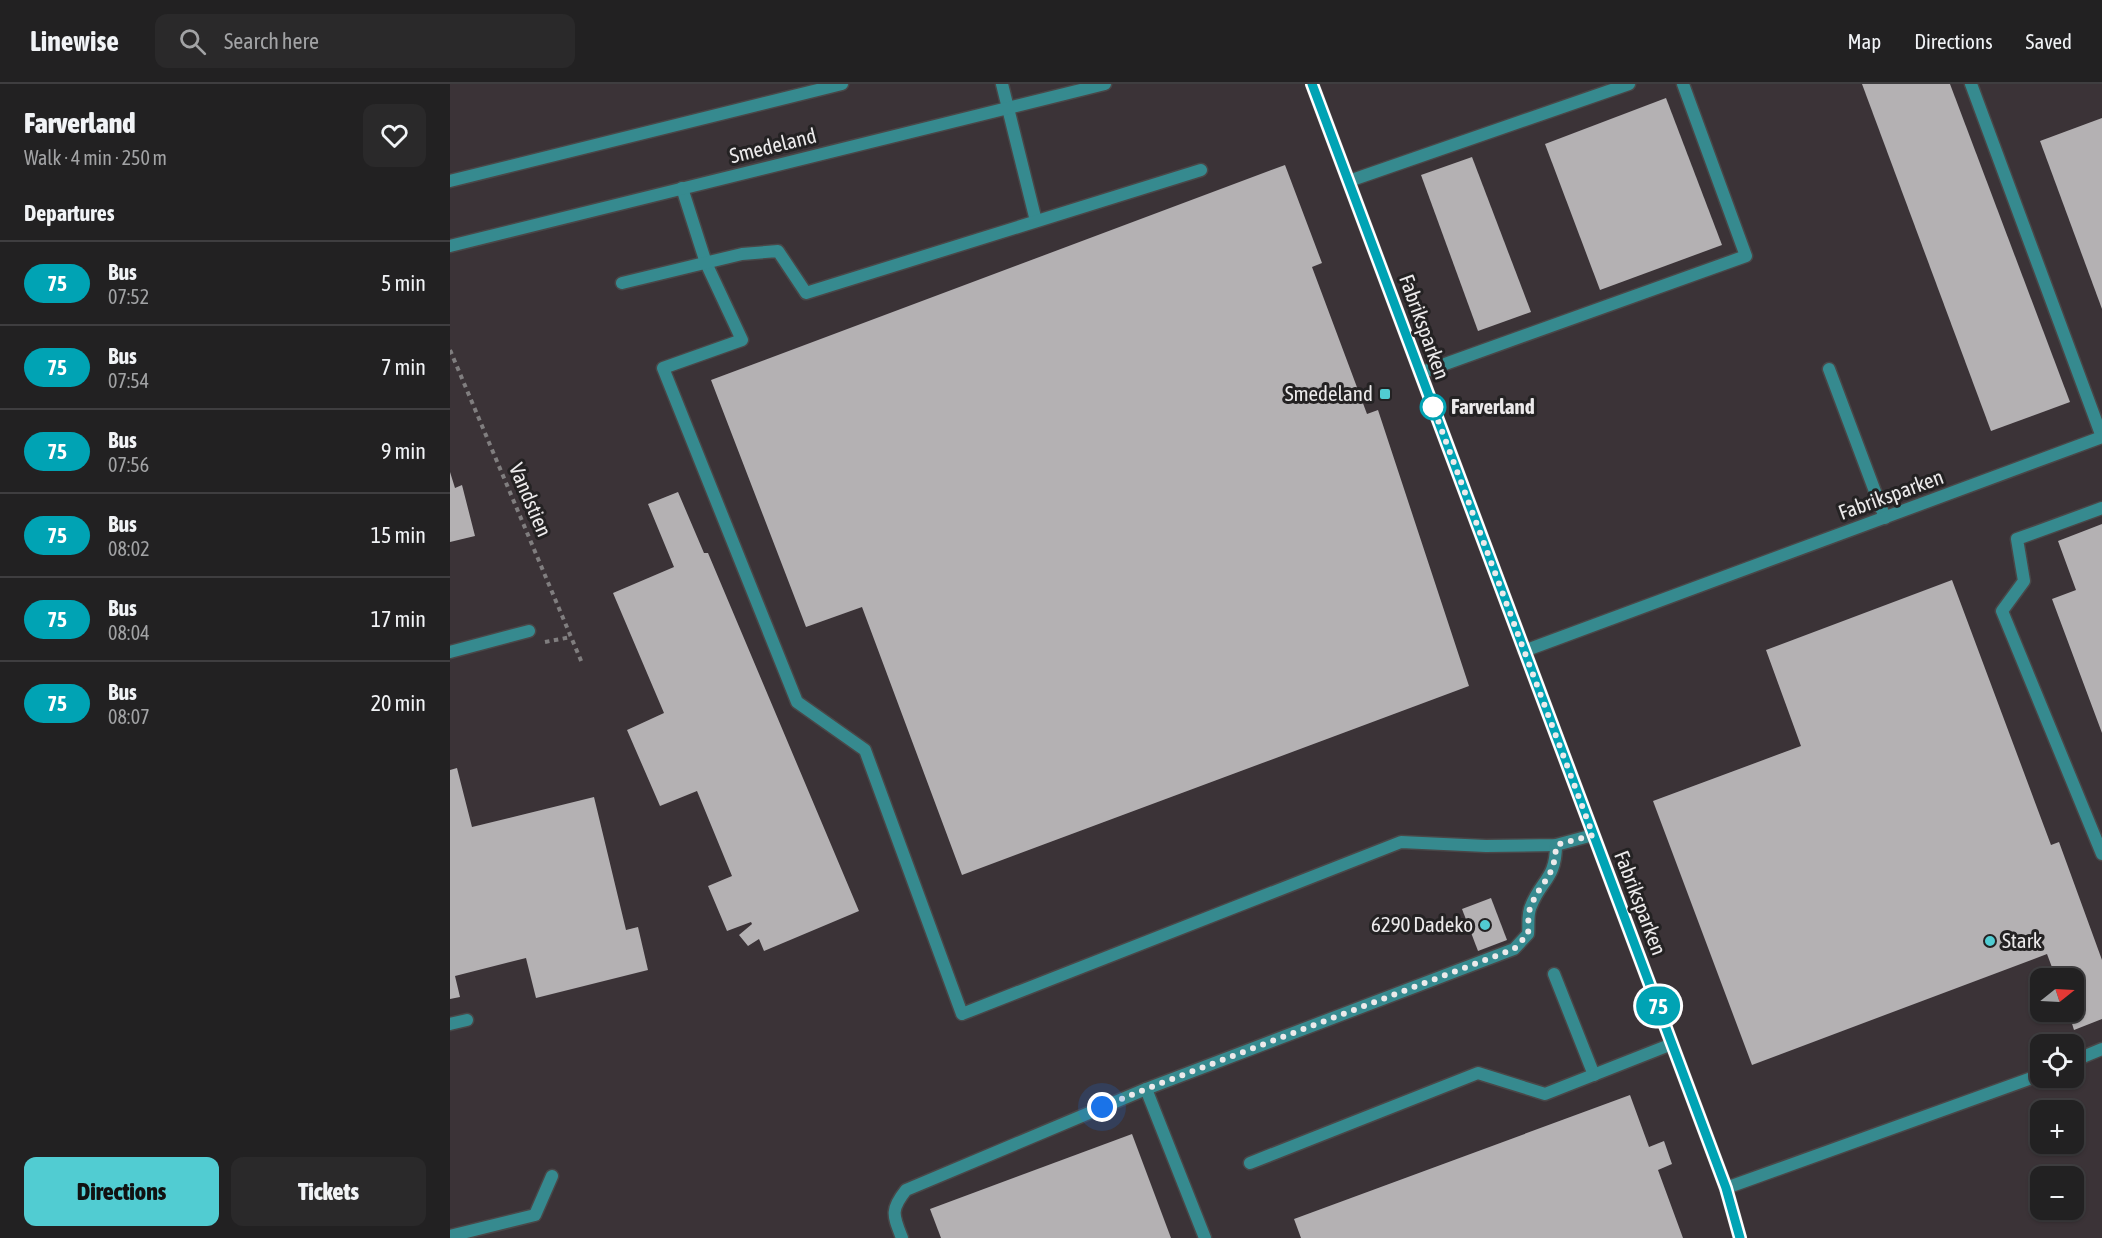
<!DOCTYPE html>
<meta charset="utf-8">
<style>
:root{--surface:#222122;--page:#2a292a;--text:#f1f3f6;--muted:#a2a3a5;--line:#3f3e40;--accent:#51ccd2}
body{margin:0;font-family:"Asap Condensed",sans-serif;background:var(--page);color:var(--text);height:100vh;display:flex;flex-direction:column;font-size:22px;white-space:nowrap}
*{box-sizing:border-box;margin:0}
p{font-size:20px;color:var(--muted)}
.icon{flex:none;width:33px;height:33px;fill:none;stroke:currentColor;stroke-width:2;stroke-linecap:round;stroke-linejoin:round}
.map{position:relative;flex:1;overflow:hidden}
.sheet{display:flex;flex-direction:column;background:var(--surface);width:450px}
.sheet>*{flex:none}
.badge{padding:0 12px;border-radius:20px;font-size:21px;line-height:39px}
.needle{width:39px;rotate:72deg}
.fabs{position:absolute;left:1580px;top:884px;display:grid;gap:12px}
.fabs a{display:grid;place-items:center;width:54px;height:54px;border-radius:12px;background:var(--surface);box-shadow:0 2px 4px #0004,0 0 0 2px var(--line);font-size:30px}
.you{position:absolute;width:30px;height:30px;margin:-15px;border:4px solid #fff;border-radius:50%;background:#1a73e8;box-shadow:0 0 0 9px #1a73e833}
.map>.badge{position:absolute;translate:-50% -50%;box-shadow:0 0 0 3px #fff}
h2{padding:0 24px;font-size:22px;line-height:54px}
.round{display:grid;place-items:center;flex:none;width:63px;height:63px;border-radius:12px;background:var(--page)}
.head{display:flex;align-items:center;justify-content:space-between;height:102px;padding:0 24px}
h1{font-size:28px;font-weight:800;line-height:45px}
.action{display:flex;gap:12px;margin-top:auto;padding:12px 24px}
.action a{flex:1;height:69px;border-radius:12px;background:var(--accent);color:#111;font-size:24px;font-weight:800;line-height:69px;text-align:center}
.action a+a{background:var(--page);color:var(--text)}
ul{padding:0;list-style:none}
li{display:flex;align-items:center;gap:18px;height:84px;padding:0 24px;border-top:2px solid var(--line)}
li div{flex:1}
li b{display:block;font-size:22px}
li em{font-style:normal}
li .badge{min-width:66px;font-weight:700;text-align:center}
header{display:flex;align-items:center;gap:36px;box-sizing:border-box;height:84px;padding:0 30px;background:var(--surface);border-bottom:2px solid var(--line)}
header strong{font-size:28px}
nav{display:flex;gap:33px;margin-inline-start:auto;font-size:21px}
.search{width:420px;height:54px;background:var(--page);display:flex;align-items:center;gap:15px;box-sizing:border-box;padding:0 21px;border-radius:12px;color:var(--muted);font-size:22px}
main{display:flex;flex:1;min-height:0}
.map>svg:first-child{display:block}
</style>
<header>
<strong>Linewise</strong>
<div class="search"><svg class="icon" aria-label="search" viewBox="0 0 24 24"><circle cx="10" cy="10" r="6"/><path d="M15 15l6 6"/></svg>Search here</div>
<nav><a>Map</a><a>Directions</a><a>Saved</a></nav>
</header>
<main>
<section class="sheet">
<div class="head"><div><h1>Farverland</h1><p>Walk · 4 min · 250 m</p></div><a class="round"><svg class="icon" aria-label="heart" viewBox="0 0 24 24"><path d="M12 20l-8-8c-3-5 5-10 8-4 3-6 11-1 8 4z"/></svg></a></div>
<h2>Departures</h2>
<ul>
<li><span class="badge" style="background:#00a3b4;color:#fff">75</span><div><b>Bus</b><p>07:52</p></div><em>5 min</em></li>
<li><span class="badge" style="background:#00a3b4;color:#fff">75</span><div><b>Bus</b><p>07:54</p></div><em>7 min</em></li>
<li><span class="badge" style="background:#00a3b4;color:#fff">75</span><div><b>Bus</b><p>07:56</p></div><em>9 min</em></li>
<li><span class="badge" style="background:#00a3b4;color:#fff">75</span><div><b>Bus</b><p>08:02</p></div><em>15 min</em></li>
<li><span class="badge" style="background:#00a3b4;color:#fff">75</span><div><b>Bus</b><p>08:04</p></div><em>17 min</em></li>
<li><span class="badge" style="background:#00a3b4;color:#fff">75</span><div><b>Bus</b><p>08:07</p></div><em>20 min</em></li>
</ul>
<div class="action"><a>Directions</a><a>Tickets</a></div>
</section>
<div class="map">
<svg width="1652" height="1154" viewBox="0 0 1652 1154">
<rect width="100%" height="100%" fill="#2e2c2d"/>
<!-- built -->
<path fill="#3b3337" fill-rule="evenodd" d="M 0,0 L 1652,0 L 1652,1154 L 0,1154 ZM 1590,894 L 1623,894 L 1623,927 L 1590,927 ZM 1590,960 L 1623,960 L 1623,993 L 1590,993 ZM 1590,1026 L 1623,1026 L 1623,1059 L 1590,1059 ZM 1590,1092 L 1623,1092 L 1623,1125 L 1590,1125 Z"/>
<!-- building -->
<g fill="#b4b1b3">
<path d="M 1412,0 L 1500,0 L 1620,318 L 1541,347 Z"/>
<path d="M 1216,14 L 1272,161 L 1150,206 L 1095,60 Z"/>
<path d="M 1652,34 L 1652,225 L 1590,57 Z"/>
<path d="M 1022,73 L 1081,228 L 1028,247 L 971,91 Z"/>
<path d="M 835,81 L 872,179 L 862,183 L 917,330 L 928,326 L 1019,602 L 512,791 L 412,523 L 356,543 L 261,296 Z"/>
<path d="M 0,388 L 5,404 L 12,401 L 25,452 L 0,458 Z"/>
<path d="M 228,408 L 254,469 L 258,469 L 409,827 L 314,867 L 309,855 L 298,862 L 289,851 L 302,840 L 301,838 L 277,847 L 258,802 L 282,792 L 247,707 L 210,722 L 177,646 L 214,629 L 163,509 L 224,483 L 198,420 Z"/>
<path d="M 1652,440 L 1652,649 L 1602,515 L 1626,506 L 1608,457 Z"/>
<path d="M 1502,496 L 1601,761 L 1609,758 L 1652,876 L 1652,935 L 1624,946 L 1618,927 L 1623,927 L 1623,894 L 1606,894 L 1597,870 L 1302,981 L 1203,717 L 1351,662 L 1316,566 Z"/>
<path d="M 7,684 L 22,743 L 144,713 L 176,846 L 188,843 L 198,886 L 86,914 L 76,874 L 5,892 L 10,913 L 0,915 L 0,686 Z"/>
<path d="M 1041,814 L 1057,856 L 1028,867 L 1012,825 Z"/>
<path d="M 1180,1011 L 1199,1063 L 1214,1057 L 1222,1080 L 1208,1086 L 1233,1154 L 851,1154 L 844,1135 Z"/>
<path d="M 682,1050 L 721,1154 L 491,1154 L 480,1125 Z"/>
</g>
<g fill="none" stroke-linecap="round" stroke-linejoin="round">
<defs>
<g id="service">
<path d="M 552,0 L 586,137"/>
<path d="M 1521,0 L 1652,353"/>
<path d="M 899,97 L 1179,0"/>
<path d="M 232,104 L 256,179 L 292,256 L 213,284 L 347,618 L 415,666 L 512,930 L 951,758 L 1036,762 L 1106,761 L 1143,751"/>
<path d="M 172,199 L 292,170 L 328,167 L 356,209 L 751,86"/>
<path d="M 1379,285 L 1435,434"/>
<path d="M 970,289 L 1296,172 L 1233,0"/>
<path d="M 1652,424 L 1567,455 L 1574,497 L 1552,527 L 1652,770"/>
<path d="M 0,568 L 79,547"/>
<path d="M 1104,890 L 1144,991"/>
<path d="M 0,940 L 17,936"/>
<path d="M 1623,977 L 1652,965"/>
<path d="M 696,1005 L 755,1154"/>
<path d="M 800,1079 L 1028,989 L 1095,1010 L 1222,960"/>
<path d="M 1276,1104 L 1590,991"/>
<path d="M 0,1152 L 85,1131 L 102,1092"/>
<path d="M 452,1154 C 443,1131 440,1126 456,1106 L 696,1005 L 1064,865 L 1078,850 C 1079,842 1077,830 1081,822 C 1091,796 1106,795 1106,761"/>
</g>
<path id="minor" d="M 1074,567 L 1652,353"/>
<g id="tertiary">
<path d="M 862,0 L 1276,1104 L 1290,1154"/>
<path d="M 0,97 L 392,0"/>
<path d="M 0,162 L 655,0"/>
</g>
</defs>
<!-- service casing -->
<use href="#service" stroke="#494748" stroke-width="15"/>
<!-- minor casing -->
<use href="#minor" stroke="#494748" stroke-width="15"/>
<!-- tertiary casing -->
<use href="#tertiary" stroke="#494748" stroke-width="15"/>
<!-- path -->
<g stroke="#807e7f" stroke-width="4" stroke-dasharray="4.5 4.5" stroke-linecap="butt">
<path d="M 0,266 L 132,579"/>
<path d="M 95,558 L 121,553"/>
</g>
<!-- service -->
<use href="#service" stroke="#368a8f" stroke-width="12"/>
<!-- minor -->
<use href="#minor" stroke="#368a8f" stroke-width="12"/>
<!-- tertiary -->
<use href="#tertiary" stroke="#368a8f" stroke-width="12"/>
</g>
<g fill="none" stroke-linecap="round" stroke-linejoin="round">
<defs>
<path id="line" d="M 862,0 L 1276,1104 L 1290,1154"/>
</defs>
<!-- line casing -->
<use href="#line" stroke="#fff" stroke-width="14"/>
<!-- line -->
<use href="#line" stroke="#00a3b4" stroke-width="9"/>
<!-- walk -->
<path stroke="#eceaeb" stroke-width="6" stroke-dasharray="0 10.8" d="M 652,1023 L 696,1005 L 1064,865 L 1078,850 C 1079,842 1077,830 1081,822 C 1091,796 1105,795 1106,761 L 1143,751 L 983,323"/>
</g>
<!-- markers -->
<g fill="#51ccd2" stroke="#242223" stroke-width="2">
<rect x="929" y="304" width="12" height="12" rx="3"/>
<circle cx="1035" cy="841" r="6"/>
<circle cx="1540" cy="857" r="6"/>
</g>
<circle fill="#fff" stroke="#00a3b4" stroke-width="3" cx="983" cy="323" r="12"/>
<g text-anchor="middle" stroke-width="6" stroke-linejoin="round" paint-order="stroke">
<!-- street labels -->
<g font-size="21" fill="#eceaeb" stroke="#242223">
<text transform="translate(323 62) rotate(-14)" y="7">Smedeland</text>
<text transform="translate(974 243) rotate(70)" y="7">Fabriksparken</text>
<text transform="translate(1441 411) rotate(-20)" y="7">Fabriksparken</text>
<text transform="translate(80 416) rotate(67)" y="7">Vandstien</text>
<text transform="translate(1190 819) rotate(69)" y="7">Fabriksparken</text>
</g>
<!-- poi labels -->
<g font-size="21" fill="#eceaeb" stroke="#242223" text-anchor="end">
<text x="923" y="317">Smedeland</text>
<text x="1023" y="848">6290 Dadeko</text>
<text x="1552" y="864" text-anchor="start">Stark</text>
</g>
<!-- stop labels -->
<g font-size="21" font-weight="bold" fill="#eceaeb" stroke="#242223" text-anchor="start">
<text x="1001" y="330">Farverland</text>
</g>
</g>
</svg>
<div class="fabs">
<a><svg class="needle" viewBox="-14 -14 28 28"><path d="M0-13l5 13h-10z" fill="#e53935"/><path d="M0 13l5-13h-10z" fill="#a2a3a5"/></svg></a>
<a><svg class="icon" aria-label="locate" viewBox="0 0 24 24"><circle cx="12" cy="12" r="6"/><path d="M12 2v4M12 18v4M2 12h4M18 12h4"/></svg></a>
<a>+</a>
<a>−</a>
</div>
<div class="you" style="left:652px;top:1023px"></div>
<b class="badge" style="left:1208px;top:922px;background:#00a3b4;color:#fff">75</b>
</div>
</main>
